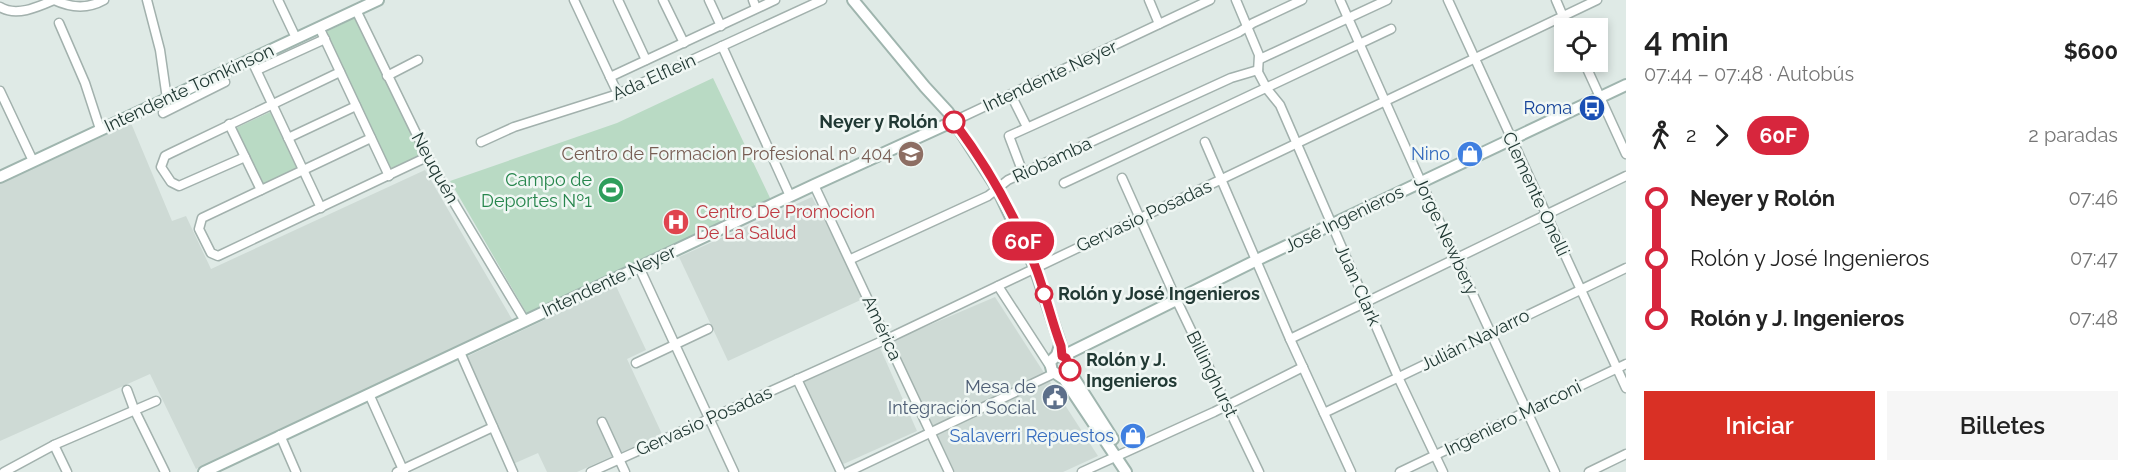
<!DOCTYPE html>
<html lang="es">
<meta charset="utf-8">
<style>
:root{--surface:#fff;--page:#f6f6f6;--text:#222;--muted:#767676;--accent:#d93025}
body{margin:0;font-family:Raleway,sans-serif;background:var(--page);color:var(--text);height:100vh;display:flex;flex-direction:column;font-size:22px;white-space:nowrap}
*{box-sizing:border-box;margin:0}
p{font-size:20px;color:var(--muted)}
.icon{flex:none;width:33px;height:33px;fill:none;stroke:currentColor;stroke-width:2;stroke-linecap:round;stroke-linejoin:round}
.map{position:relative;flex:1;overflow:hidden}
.side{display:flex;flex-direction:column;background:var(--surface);width:510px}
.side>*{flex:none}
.badge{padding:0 12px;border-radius:20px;font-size:21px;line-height:39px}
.tools{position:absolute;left:1554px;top:18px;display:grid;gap:12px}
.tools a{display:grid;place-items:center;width:54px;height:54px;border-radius:0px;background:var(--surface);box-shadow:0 3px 9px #0003;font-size:30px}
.map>.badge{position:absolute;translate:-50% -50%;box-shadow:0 0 0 3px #fff}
.legs{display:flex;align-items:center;gap:9px;height:66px;padding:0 18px;font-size:20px}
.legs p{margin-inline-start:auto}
.head{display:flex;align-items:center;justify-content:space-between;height:102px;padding:0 18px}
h1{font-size:33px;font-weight:600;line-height:45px}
.button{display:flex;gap:12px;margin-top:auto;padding:12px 18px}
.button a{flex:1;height:69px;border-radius:0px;background:var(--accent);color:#fff;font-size:24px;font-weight:600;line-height:69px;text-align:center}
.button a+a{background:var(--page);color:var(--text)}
ul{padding:0 18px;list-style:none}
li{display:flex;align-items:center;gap:21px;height:60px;font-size:22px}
li i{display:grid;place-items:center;width:9px;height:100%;margin:0 8px;background:currentColor}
li i::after{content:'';width:15px;height:15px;margin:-8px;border:4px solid;border-radius:50%;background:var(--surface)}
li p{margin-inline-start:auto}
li:first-child i{background:linear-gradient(#0000 50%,currentColor 0)}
li:last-child i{background:linear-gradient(currentColor 50%,#0000 0)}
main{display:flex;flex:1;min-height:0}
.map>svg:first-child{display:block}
</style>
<main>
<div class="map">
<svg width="1626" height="472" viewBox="0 0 1626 472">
<rect width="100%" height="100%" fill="#dfeae6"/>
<!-- built -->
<g fill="#cedad5">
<path d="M 131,123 L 172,221 L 186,216 L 211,269 L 425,170 L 513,321 L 196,469 L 150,374 L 0,441 L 0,184 Z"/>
<path d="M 812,197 L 865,298 L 728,361 L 679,257 Z"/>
<path d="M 616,286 L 646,350 L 627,359 L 662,434 L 577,472 L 547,472 L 538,453 L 513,464 L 462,359 Z"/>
<path d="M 995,297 L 1098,456 L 1063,472 L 955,472 L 892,341 Z"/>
<path d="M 880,348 L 917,431 L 839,466 L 801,383 Z"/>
</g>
<!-- green -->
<g fill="#b9dac4">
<path d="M 356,17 L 422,155 L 391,170 L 326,32 Z"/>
<path d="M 713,78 L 771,200 L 527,314 L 450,181 L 617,123 Z"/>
<path d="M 270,112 L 297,168 L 263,184 L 236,128 Z"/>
</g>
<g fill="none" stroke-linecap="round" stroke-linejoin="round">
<defs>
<g id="street">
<path d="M 54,0 C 71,8 88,9 104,0"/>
<path d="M 147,0 L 160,50 L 167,99"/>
<path d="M 278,0 L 296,38"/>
<path d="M 574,0 L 618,94"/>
<path d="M 618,0 L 646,60"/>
<path d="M 663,0 L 684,43"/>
<path d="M 709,0 L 721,26"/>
<path d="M 753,0 L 756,8"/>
<path d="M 1149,0 L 1159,24"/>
<path d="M 1236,0 L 1259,55 L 1258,72 L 1267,89 L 1280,105 L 1398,377 L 1443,472"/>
<path d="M 1340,0 L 1421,182 L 1555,472"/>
<path d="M 1448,0 L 1626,388"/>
<path d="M 1556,0 L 1568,28"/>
<path d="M 0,7 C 16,17 38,7 54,0"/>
<path d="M 356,10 L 432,166 L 525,321"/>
<path d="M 59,23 L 85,83 L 100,129"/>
<path d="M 319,27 L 389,176"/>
<path d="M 722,46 L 790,196"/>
<path d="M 251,59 L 321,208"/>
<path d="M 1260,59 L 1387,0"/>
<path d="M 1584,62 L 1626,154"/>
<path d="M 257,70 L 325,39"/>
<path d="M 387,76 L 418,60"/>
<path d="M 610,77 L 775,0"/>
<path d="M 0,91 L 33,161"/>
<path d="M 1011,95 L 1027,127"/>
<path d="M 163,113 L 225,82"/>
<path d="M 954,121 L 1210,0"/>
<path d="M 229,124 L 261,190"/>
<path d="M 288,138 L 356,106"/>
<path d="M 371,138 L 202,218 L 199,229 L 211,253 L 218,256 L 427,157"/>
<path d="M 481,142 L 514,127 L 618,94 L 822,0"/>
<path d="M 1205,142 L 1290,339 L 1351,472"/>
<path d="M 245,157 L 179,186 L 171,182 L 161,167 L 165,156 L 171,153 L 340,72"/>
<path d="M 1023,173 L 1009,136 L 1239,32 L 1253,23 L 1302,0"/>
<path d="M 1122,178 L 1177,301 L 1259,472"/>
<path d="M 1064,183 L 1391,29"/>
<path d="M 814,185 L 949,472"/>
<path d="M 851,259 L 988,196 L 1008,180 L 1023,173 L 1231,78 L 1258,70"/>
<path d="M 639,267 L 734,472"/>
<path d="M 998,286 L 1050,366"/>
<path d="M 1290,339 L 1626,176"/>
<path d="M 460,352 L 513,472"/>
<path d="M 636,363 L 708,329"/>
<path d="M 797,379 L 841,472"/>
<path d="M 127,390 L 134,409 L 165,472"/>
<path d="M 369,394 L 404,472"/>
<path d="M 1324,413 L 1626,268"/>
<path d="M 602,422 L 625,472"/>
<path d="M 280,435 L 296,472"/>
<path d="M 54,445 L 67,472"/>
<path d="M 4,472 L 54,445 L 156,401"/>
<path d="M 397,472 L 493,427"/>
<path d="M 591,472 L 889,338 L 1597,0"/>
<path d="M 848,472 L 1055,373"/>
<path d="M 1082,472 L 1214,412 L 1303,367"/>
<path d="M 1400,472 L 1626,364"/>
<path d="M 1589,472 L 1626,454"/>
</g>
<g id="secondary">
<path d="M 853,0 L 925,87 L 948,112 L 997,188 L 1035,268 L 1061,346 L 1062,355"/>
<path d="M 0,177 L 378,0"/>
<path d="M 1060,345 L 1057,355 L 1050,362 L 1052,371 L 1064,379 L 1126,472"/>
<path d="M 1057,355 L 1066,358 L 1072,375 L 1113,439"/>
<path d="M 1063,356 L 1263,257 L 1626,85"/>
<path d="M 204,472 L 814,185 L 954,121"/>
</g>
</defs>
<!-- street casing -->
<use href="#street" stroke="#a2b1ad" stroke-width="11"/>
<!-- secondary casing -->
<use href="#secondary" stroke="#9fb5ae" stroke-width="14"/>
<!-- street -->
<use href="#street" stroke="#fff" stroke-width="8"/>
<!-- secondary -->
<use href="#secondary" stroke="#fff" stroke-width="10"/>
</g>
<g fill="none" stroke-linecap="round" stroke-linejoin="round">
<defs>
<path id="line-1" d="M 954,122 C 988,167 1017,219 1037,271 C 1046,296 1052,322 1061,346 L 1062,356 L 1066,358 L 1070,370"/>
</defs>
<!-- line-1 casing -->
<use href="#line-1" stroke="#fff" stroke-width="14"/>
<!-- line-1 -->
<use href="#line-1" stroke="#d7263d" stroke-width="9"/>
</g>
<!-- icons -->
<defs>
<symbol id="bus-disc" viewBox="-11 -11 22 22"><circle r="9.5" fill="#1a4fb4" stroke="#f0f7f4"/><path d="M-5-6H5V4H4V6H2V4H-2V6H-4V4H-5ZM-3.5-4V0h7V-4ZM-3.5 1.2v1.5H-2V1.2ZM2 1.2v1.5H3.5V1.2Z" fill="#fff"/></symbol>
<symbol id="school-disc" viewBox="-11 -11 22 22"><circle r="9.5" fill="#8d6e63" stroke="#f0f7f4"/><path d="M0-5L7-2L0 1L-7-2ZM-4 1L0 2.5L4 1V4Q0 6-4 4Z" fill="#fff"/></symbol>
<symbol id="shop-disc" viewBox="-11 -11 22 22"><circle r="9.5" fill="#3f7fe0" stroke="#f0f7f4"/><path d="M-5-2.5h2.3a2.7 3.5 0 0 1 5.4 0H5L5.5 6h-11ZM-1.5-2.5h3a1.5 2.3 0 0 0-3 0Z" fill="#fff"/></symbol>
<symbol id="stadium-disc" viewBox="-11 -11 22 22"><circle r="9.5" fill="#2e9e5b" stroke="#f0f7f4"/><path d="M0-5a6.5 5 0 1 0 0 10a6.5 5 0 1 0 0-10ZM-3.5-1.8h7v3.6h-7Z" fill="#fff"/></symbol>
<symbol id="hospital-disc" viewBox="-11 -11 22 22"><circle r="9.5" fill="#e0444e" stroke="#f0f7f4"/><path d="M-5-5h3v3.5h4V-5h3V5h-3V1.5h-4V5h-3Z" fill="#fff"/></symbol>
<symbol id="civic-disc" viewBox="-11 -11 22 22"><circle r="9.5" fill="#5c6f8a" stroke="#f0f7f4"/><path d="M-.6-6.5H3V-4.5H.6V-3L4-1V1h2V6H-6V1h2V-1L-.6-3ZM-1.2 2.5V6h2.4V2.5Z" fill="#fff"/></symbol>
</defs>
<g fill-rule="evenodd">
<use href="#bus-disc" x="1577" y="93" width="30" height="30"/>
<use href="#school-disc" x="896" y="139" width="30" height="30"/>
<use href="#shop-disc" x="1455" y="139" width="30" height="30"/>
<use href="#stadium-disc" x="596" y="175" width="30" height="30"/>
<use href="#hospital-disc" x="661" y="207" width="30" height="30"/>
<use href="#civic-disc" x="1040" y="382" width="30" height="30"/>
<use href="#shop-disc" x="1118" y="421" width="30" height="30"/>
</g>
<!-- markers -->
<g fill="#fff" stroke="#d7263d" stroke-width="3">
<circle cx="954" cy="122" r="10"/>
<circle cx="1044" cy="294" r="8"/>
<circle cx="1070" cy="370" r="10"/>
</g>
<g text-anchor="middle" stroke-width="5" stroke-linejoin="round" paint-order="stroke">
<!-- street labels -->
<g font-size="18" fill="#213934" stroke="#f0f7f4">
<text transform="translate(1050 76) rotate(-25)" y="6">Intendente Neyer</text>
<text transform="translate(654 77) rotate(-24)" y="6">Ada Elflein</text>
<text transform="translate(189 88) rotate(-25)" y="6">Intendente Tomkinson</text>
<text transform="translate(1052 160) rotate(-25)" y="6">Riobamba</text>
<text transform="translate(435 168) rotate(61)" y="6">Neuquén</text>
<text transform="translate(1536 194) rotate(65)" y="6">Clemente Onelli</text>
<text transform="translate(1144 216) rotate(-25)" y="6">Gervasio Posadas</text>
<text transform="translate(1344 219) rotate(-26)" y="6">José Ingenieros</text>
<text transform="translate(1446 236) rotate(65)" y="6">Jorge Newbery</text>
<text transform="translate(609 281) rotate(-25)" y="6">Intendente Neyer</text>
<text transform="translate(1358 285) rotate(66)" y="6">Juan Clark</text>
<text transform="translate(882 328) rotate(65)" y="6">América</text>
<text transform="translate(1475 340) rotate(-26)" y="6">Julián Navarro</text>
<text transform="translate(1212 374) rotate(64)" y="6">Billinghurst</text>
<text transform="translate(1513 418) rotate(-26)" y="6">Ingeniero Marconi</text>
<text transform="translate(704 421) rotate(-24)" y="6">Gervasio Posadas</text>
</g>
<!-- transit labels -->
<g font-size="18" fill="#164399" stroke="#f0f7f4" text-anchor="end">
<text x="1572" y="114">Roma</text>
</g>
<!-- stop labels -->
<g font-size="18" font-weight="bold" fill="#213934" stroke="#f0f7f4" text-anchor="start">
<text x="938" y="128" text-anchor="end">Neyer y Rolón</text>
<text x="1058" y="300">Rolón y José Ingenieros</text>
<text x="1086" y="366">Rolón y J.<tspan x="1086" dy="21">Ingenieros</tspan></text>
</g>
<!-- education labels -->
<g font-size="18" fill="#785e54" stroke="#f0f7f4" text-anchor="end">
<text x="892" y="160">Centro de Formacion Profesional nº 404</text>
</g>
<!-- shop labels -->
<g font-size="18" fill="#366cbe" stroke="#f0f7f4" text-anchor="end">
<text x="1450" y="160">Nino</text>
<text x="1114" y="442">Salaverri Repuestos</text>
</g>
<!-- leisure labels -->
<g font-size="18" fill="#27864d" stroke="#f0f7f4" text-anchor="end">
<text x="592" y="186">Campo de<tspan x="592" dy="21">Deportes Nº1</tspan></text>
</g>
<!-- health labels -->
<g font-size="18" fill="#be3a42" stroke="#f0f7f4" text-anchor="start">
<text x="696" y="218">Centro De Promocion<tspan x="696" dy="21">De La Salud</tspan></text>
</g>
<!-- service labels -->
<g font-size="18" fill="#4e5e75" stroke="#f0f7f4" text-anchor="end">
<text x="1036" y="393">Mesa de<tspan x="1036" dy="21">Integración Social</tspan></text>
</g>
</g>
</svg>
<div class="tools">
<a><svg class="icon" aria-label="locate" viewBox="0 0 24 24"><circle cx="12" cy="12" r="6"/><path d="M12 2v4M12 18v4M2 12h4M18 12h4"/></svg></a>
</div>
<b class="badge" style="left:1023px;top:241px;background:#d7263d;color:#fff">60F</b>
</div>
<section class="side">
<div class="head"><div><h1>4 min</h1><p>07:44 – 07:48 · Autobús</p></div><b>$600</b></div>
<div class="legs"><svg class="icon" aria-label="walk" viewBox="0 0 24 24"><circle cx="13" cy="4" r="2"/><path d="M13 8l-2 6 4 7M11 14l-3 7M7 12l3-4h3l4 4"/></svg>2<svg class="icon" aria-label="forward" viewBox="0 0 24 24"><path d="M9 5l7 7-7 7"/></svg><b class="badge" style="background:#d7263d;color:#fff">60F</b><p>2 paradas</p></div>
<ul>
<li><i style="color:#d7263d"></i><b>Neyer y Rolón</b><p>07:46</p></li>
<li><i style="color:#d7263d"></i><span>Rolón y José Ingenieros</span><p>07:47</p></li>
<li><i style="color:#d7263d"></i><b>Rolón y J. Ingenieros</b><p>07:48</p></li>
</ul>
<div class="button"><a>Iniciar</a><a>Billetes</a></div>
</section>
</main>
